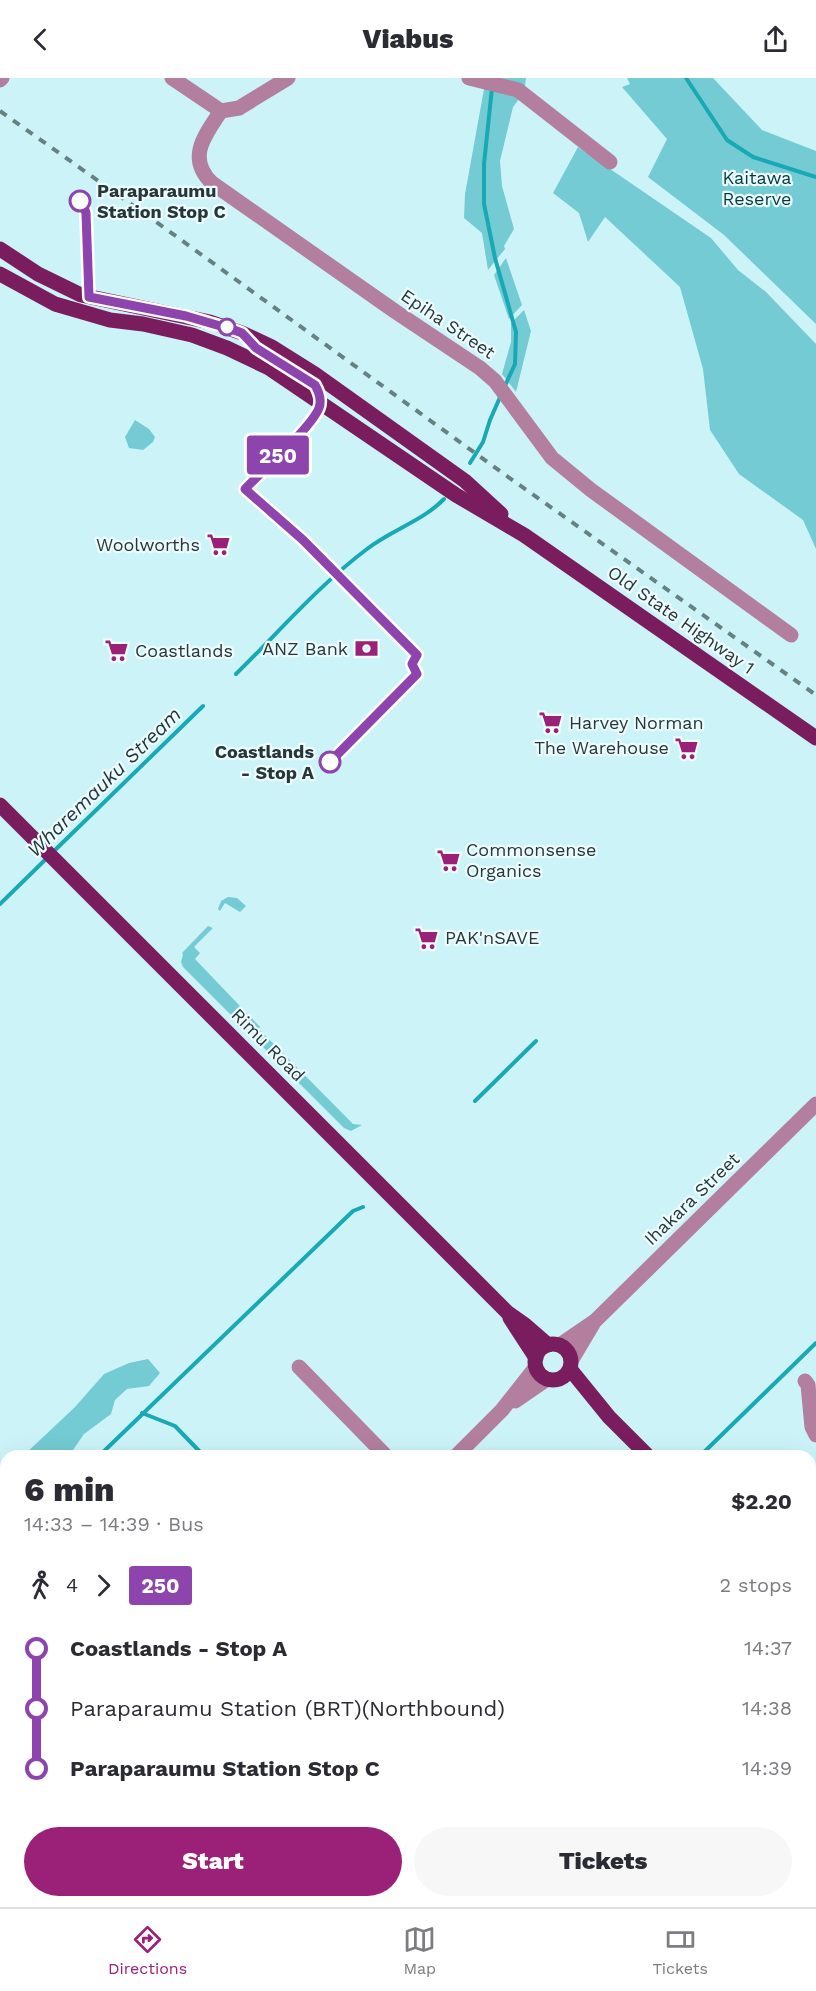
<!DOCTYPE html>
<meta charset="utf-8">
<style>
:root{--surface:#fff;--page:#f7f7f7;--text:#2b2b33;--muted:#7c7c81;--line:#e1e1e2;--accent:#9b2078}
body{margin:0;font-family:"Work Sans",sans-serif;background:var(--page);color:var(--text);height:100vh;display:flex;flex-direction:column;font-size:22px;white-space:nowrap}
*{box-sizing:border-box;margin:0}
p{font-size:20px;color:var(--muted)}
.icon{flex:none;width:33px;height:33px;fill:none;stroke:currentColor;stroke-width:2;stroke-linecap:round;stroke-linejoin:round}
.map{position:relative;flex:1;overflow:hidden}
.drawer{position:absolute;left:0px;top:1372px;width:816px;height:458px;display:flex;flex-direction:column;background:var(--surface);border-radius:18px 18px 0 0;box-shadow:0 6px 24px #0002}
.drawer>*{flex:none}
.badge{padding:0 12px;border-radius:4px;font-size:21px;line-height:39px}
.map>.badge{position:absolute;translate:-50% -50%;box-shadow:0 0 0 3px #fff}
.legs{display:flex;align-items:center;gap:9px;height:66px;padding:0 24px;font-size:20px}
.legs p{margin-inline-start:auto}
.headline{display:flex;align-items:center;justify-content:space-between;height:102px;padding:0 24px}
h1{font-size:33px;font-weight:800;line-height:45px}
.button{display:flex;gap:12px;margin-top:auto;padding:12px 24px}
.button a{flex:1;height:69px;border-radius:36px;background:var(--accent);color:#fff;font-size:24px;font-weight:800;line-height:69px;text-align:center}
.button a+a{background:var(--page);color:var(--text)}
ul{padding:0 24px;list-style:none}
li{display:flex;align-items:center;gap:21px;height:60px;font-size:22px}
li i{display:grid;place-items:center;width:9px;height:100%;margin:0 8px;background:currentColor}
li i::after{content:'';width:15px;height:15px;margin:-8px;border:4px solid;border-radius:50%;background:var(--surface)}
li p{margin-inline-start:auto}
li:first-child i{background:linear-gradient(#0000 50%,currentColor 0)}
li:last-child i{background:linear-gradient(currentColor 50%,#0000 0)}
header{display:flex;justify-content:space-between;align-items:center;height:78px;padding:0 24px;background:var(--surface);font-size:27px;font-weight:800}
.tabs{display:flex;justify-content:space-around;align-items:center;height:84px;border-top:2px solid var(--line);background:var(--surface);font-size:16px;color:var(--muted)}
.tabs a{display:grid;justify-items:center;gap:3px}
.tabs .on{color:var(--accent)}
.map>svg:first-child{display:block}
</style>
<header><svg class="icon" aria-label="back" viewBox="0 0 24 24"><path d="M15 5l-7 7 7 7"/></svg>Viabus<svg class="icon" aria-label="share" viewBox="0 0 24 24"><path d="M12 15V3M7 8l5-5 5 5M5 13v7h14v-7"/></svg></header>
<div class="map">
<svg width="816" height="1829" viewBox="0 0 816 1829">
<rect width="100%" height="100%" fill="#ccf4f8"/>
<!-- green -->
<g fill="#74cbd3">
<path d="M 486,0 L 526,0 L 525,8 L 513,4 L 519,21 L 513,29 L 500,83 L 502,108 L 514,151 L 504,168 L 505,171 L 488,192 L 482,155 L 464,140 L 465,116 Z"/>
<path d="M 627,0 L 713,0 L 762,52 L 816,73 L 816,246 L 724,157 L 648,99 L 667,61 L 622,9 L 630,6 Z"/>
<path d="M 578,69 L 711,160 L 738,192 L 766,214 L 816,266 L 816,471 L 803,442 L 739,396 L 710,352 L 703,291 L 680,209 L 605,139 L 588,164 L 579,135 L 553,115 Z"/>
<path d="M 506,180 L 522,227 L 509,241 L 494,197 Z"/>
<path d="M 524,232 L 531,253 L 516,314 L 502,296 L 511,264 L 511,245 Z"/>
<path d="M 135,342 L 149,351 L 155,359 L 153,364 L 143,372 L 129,370 L 125,359 Z"/>
<path d="M 228,819 L 237,820 L 246,828 L 240,834 L 225,825 L 220,833 L 218,831 L 221,823 Z"/>
<path d="M 208,848 L 213,850 L 194,869 L 200,875 L 195,881 L 260,949 L 259,951 L 353,1046 L 362,1047 L 351,1053 L 344,1050 L 183,889 L 181,884 L 183,877 L 182,875 Z"/>
<path d="M 148,1281 L 160,1295 L 149,1308 L 127,1311 L 115,1322 L 111,1336 L 84,1356 L 69,1378 L 23,1378 L 75,1329 L 104,1296 L 129,1285 Z"/>
<path d="M 6,1392 L 6,1437 L 0,1425 L 0,1393 Z"/>
<path d="M 0,1537 C 11,1557 8,1594 0,1615 Z"/>
</g>
<g fill="none" stroke-linecap="round" stroke-linejoin="round">
<!-- stream -->
<g stroke="#18a9b5" stroke-width="4">
<path d="M 686,0 L 727,62 L 753,79 L 816,99"/>
<path d="M 492,10 L 484,86 L 484,126 L 495,180 L 516,254 L 515,286 L 504,310"/>
<path d="M 470,385 L 483,364 L 490,342 L 501,317"/>
<path d="M 236,596 C 279,554 319,507 367,471 C 391,452 423,443 444,421"/>
<path d="M 53,774 L 203,628"/>
<path d="M 0,826 L 48,779"/>
<path d="M 475,1023 L 536,963"/>
<path d="M 142,1335 L 175,1348 L 204,1378"/>
<path d="M 99,1378 L 353,1133 L 363,1129"/>
<path d="M 700,1378 L 816,1265"/>
<path d="M 0,1490 L 6,1501"/>
<path d="M 0,1678 L 6,1664"/>
</g>
<!-- minor -->
<g stroke="#b37f9f" stroke-width="15">
<path d="M 172,0 L 221,33"/>
<path d="M 469,0 L 518,12 L 610,84"/>
<path d="M 0,2 L 2,0"/>
<path d="M 221,33 C 205,57 186,80 212,105 L 396,234 L 480,290 L 495,303 L 552,380 L 591,412 L 791,557"/>
<path d="M 221,33 L 239,30 L 288,0"/>
<path d="M 560,1267 L 595,1243 L 816,1026"/>
<path d="M 571,1283 L 593,1246"/>
<path d="M 299,1289 L 386,1378"/>
<path d="M 805,1303 L 808,1307 L 812,1349 L 816,1357"/>
<path d="M 515,1323 L 547,1301"/>
<path d="M 456,1378 L 502,1332 L 536,1289"/>
<path d="M 810,1413 L 816,1405"/>
<path d="M 810,1594 L 816,1586"/>
<path d="M 634,1824 L 636,1829"/>
<path d="M 399,1829 L 405,1824"/>
</g>
<!-- major -->
<g stroke="#7a1d5f" stroke-width="15">
<path d="M 0,171 L 38,196 L 81,217 L 210,244 L 242,255 L 272,269 L 315,296 L 465,403 L 501,436"/>
<path d="M 0,196 L 55,226 L 110,242 L 143,246 L 192,257 L 227,270 L 269,290 L 456,417 L 524,457 L 816,660"/>
<path d="M 0,727 L 508,1235 L 525,1247 L 548,1267"/>
<path d="M 510,1240 L 536,1280"/>
<circle cx="553" cy="1284" r="18"/>
<path d="M 570,1291 L 609,1339 L 648,1378"/>
<path d="M 810,1537 L 816,1541"/>
</g>
<!-- rail -->
<path stroke="#678183" stroke-width="4" stroke-dasharray="8 8" stroke-linecap="butt" d="M 0,33 L 166,151 L 504,396 L 816,617"/>
</g>
<g fill="none" stroke-linecap="round" stroke-linejoin="round">
<defs>
<path id="line-1" d="M 80,123 L 84,129 L 86,135 L 89,219 L 186,238 L 234,252 L 242,255 L 256,270 L 315,307 C 319,314 322,322 319,330 C 311,350 262,393 245,411 L 303,462 L 417,577 L 412,586 L 417,596 L 330,684"/>
</defs>
<!-- line-1 casing -->
<use href="#line-1" stroke="#fff" stroke-width="14"/>
<!-- line-1 -->
<use href="#line-1" stroke="#8e44ad" stroke-width="9"/>
</g>
<!-- icons -->
<defs>
<symbol id="supermarket-bare" viewBox="-9 -9 18 18"><path d="M-6-5.5h2.5l.6 2H6L4.5 2H-2.5L-4.4-4H-6ZM-1.5 3.2a1.3 1.3 0 1 0 .1 0ZM3 3.2a1.3 1.3 0 1 0 .1 0Z" fill="#9b2078" stroke="#edfcfe" stroke-width="2.5" paint-order="stroke"/></symbol>
<symbol id="bank-bare" viewBox="-9 -9 18 18"><path d="M-6-4H6V4H-6ZM0-2.3a2.3 2.3 0 1 0 0 4.6a2.3 2.3 0 1 0 0-4.6Z" fill="#9b2078" stroke="#edfcfe" stroke-width="2.5" paint-order="stroke"/></symbol>
</defs>
<g fill-rule="evenodd">
<use href="#supermarket-bare" x="202" y="450" width="33" height="33"/>
<use href="#bank-bare" x="350" y="554" width="33" height="33"/>
<use href="#supermarket-bare" x="100" y="556" width="33" height="33"/>
<use href="#supermarket-bare" x="534" y="628" width="33" height="33"/>
<use href="#supermarket-bare" x="670" y="654" width="33" height="33"/>
<use href="#supermarket-bare" x="432" y="766" width="33" height="33"/>
<use href="#supermarket-bare" x="410" y="844" width="33" height="33"/>
</g>
<!-- markers -->
<g fill="#fff" stroke="#8e44ad" stroke-width="3">
<circle cx="80" cy="123" r="10"/>
<circle cx="227" cy="249" r="8"/>
<circle cx="330" cy="684" r="10"/>
</g>
<g text-anchor="middle" stroke-width="4.5" stroke-linejoin="round" paint-order="stroke">
<!-- park labels -->
<g font-size="18" fill="#003d42" stroke="#edfcfe">
<text x="757" y="106">Kaitawa<tspan x="757" dy="21">Reserve</tspan></text>
</g>
<!-- stop labels -->
<g font-size="18" font-weight="bold" fill="#273738" stroke="#edfcfe" text-anchor="start">
<text x="97" y="119">Paraparaumu<tspan x="97" dy="21">Station Stop C</tspan></text>
<text x="314" y="680" text-anchor="end">Coastlands<tspan x="314" dy="21">- Stop A</tspan></text>
</g>
<!-- street labels -->
<g font-size="18" fill="#273738" stroke="#edfcfe">
<text transform="translate(448 246) rotate(34)" y="6">Epiha Street</text>
<text transform="translate(681 542) rotate(35)" y="6">Old State Highway 1</text>
<text transform="translate(268 967) rotate(45)" y="6">Rimu Road</text>
<text transform="translate(692 1121) rotate(-44)" y="6">Ihakara Street</text>
</g>
<!-- poi labels -->
<g font-size="18" fill="#273738" stroke="#edfcfe" text-anchor="start">
<text x="200" y="473" text-anchor="end">Woolworths</text>
<text x="348" y="577" text-anchor="end">ANZ Bank</text>
<text x="135" y="579">Coastlands</text>
<text x="569" y="651">Harvey Norman</text>
<text x="669" y="676" text-anchor="end">The Warehouse</text>
<text x="466" y="778">Commonsense<tspan x="466" dy="21">Organics</tspan></text>
<text x="445" y="866">PAK'nSAVE</text>
</g>
<!-- water labels -->
<g font-size="20" font-style="italic" fill="#1e3436" stroke="#edfcfe">
<text transform="translate(104 704) rotate(-44)" y="7">Wharemauku Stream</text>
</g>
</g>
</svg>
<b class="badge" style="left:278px;top:377px;background:#8e44ad;color:#fff">250</b>
<section class="drawer">
<div class="headline"><div><h1>6 min</h1><p>14:33 – 14:39 · Bus</p></div><b>$2.20</b></div>
<div class="legs"><svg class="icon" aria-label="walk" viewBox="0 0 24 24"><circle cx="13" cy="4" r="2"/><path d="M13 8l-2 6 4 7M11 14l-3 7M7 12l3-4h3l4 4"/></svg>4<svg class="icon" aria-label="forward" viewBox="0 0 24 24"><path d="M9 5l7 7-7 7"/></svg><b class="badge" style="background:#8e44ad;color:#fff">250</b><p>2 stops</p></div>
<ul>
<li><i style="color:#8e44ad"></i><b>Coastlands - Stop A</b><p>14:37</p></li>
<li><i style="color:#8e44ad"></i><span>Paraparaumu Station (BRT)(Northbound)</span><p>14:38</p></li>
<li><i style="color:#8e44ad"></i><b>Paraparaumu Station Stop C</b><p>14:39</p></li>
</ul>
<div class="button"><a>Start</a><a>Tickets</a></div>
</section>
</div>
<nav class="tabs">
<a class="on"><svg class="icon" aria-label="directions" viewBox="0 0 24 24"><path d="M12 3l9 9-9 9-9-9zM9 14v-3h6M13 9l2 2-2 2"/></svg>Directions</a>
<a><svg class="icon" aria-label="map" viewBox="0 0 24 24"><path d="M3 6l6-2 6 2 6-2v14l-6 2-6-2-6 2zM9 4v14M15 6v14"/></svg>Map</a>
<a><svg class="icon" aria-label="tickets" viewBox="0 0 24 24"><path d="M3 7h18v10H3zM15 7v10"/></svg>Tickets</a>
</nav>
